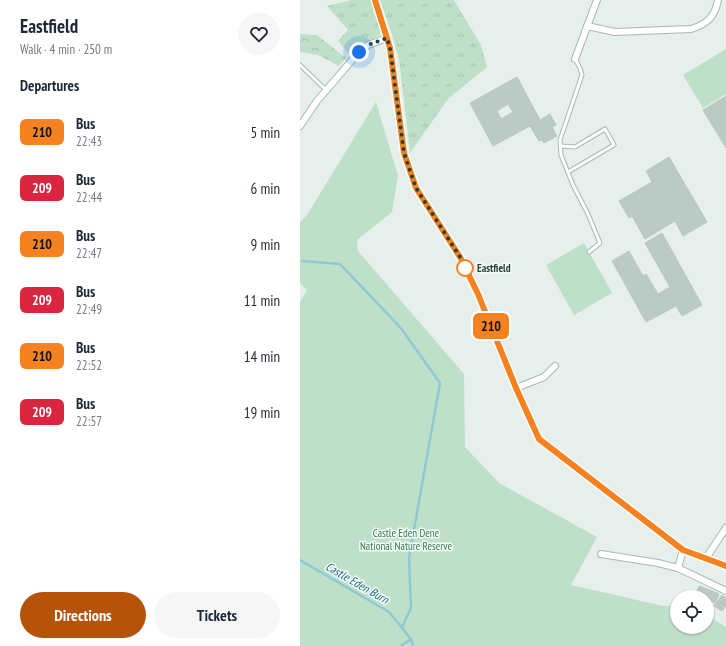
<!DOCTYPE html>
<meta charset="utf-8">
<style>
:root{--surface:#fff;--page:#f6f6f7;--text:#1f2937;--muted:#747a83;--accent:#b45309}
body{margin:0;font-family:"PT Sans Narrow",sans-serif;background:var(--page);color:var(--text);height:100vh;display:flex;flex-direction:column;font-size:15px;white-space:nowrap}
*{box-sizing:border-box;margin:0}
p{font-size:13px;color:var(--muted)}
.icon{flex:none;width:22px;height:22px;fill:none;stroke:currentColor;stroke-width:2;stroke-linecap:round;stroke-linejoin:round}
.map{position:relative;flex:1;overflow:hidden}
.details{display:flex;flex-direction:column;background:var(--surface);width:300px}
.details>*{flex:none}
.badge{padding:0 8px;border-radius:6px;font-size:14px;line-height:26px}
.buttons{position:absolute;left:370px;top:590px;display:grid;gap:8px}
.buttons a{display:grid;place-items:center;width:44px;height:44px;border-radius:50%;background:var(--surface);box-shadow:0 1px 3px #0004;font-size:20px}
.you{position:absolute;width:20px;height:20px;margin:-10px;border:3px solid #fff;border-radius:50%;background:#1a73e8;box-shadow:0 0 0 6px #1a73e833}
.map>.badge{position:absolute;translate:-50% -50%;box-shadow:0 0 0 2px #fff}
h2{padding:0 20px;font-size:15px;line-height:36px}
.round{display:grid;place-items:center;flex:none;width:42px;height:42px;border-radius:21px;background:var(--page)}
.headline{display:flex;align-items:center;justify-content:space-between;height:68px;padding:0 20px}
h1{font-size:19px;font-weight:700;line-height:30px}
.action{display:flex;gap:8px;margin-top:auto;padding:8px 20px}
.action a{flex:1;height:46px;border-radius:24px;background:var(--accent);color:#fff;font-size:16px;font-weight:700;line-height:46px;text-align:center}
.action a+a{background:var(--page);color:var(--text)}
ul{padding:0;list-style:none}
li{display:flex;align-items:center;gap:12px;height:56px;padding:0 20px}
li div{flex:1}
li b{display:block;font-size:15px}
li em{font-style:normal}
li .badge{min-width:44px;font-weight:700;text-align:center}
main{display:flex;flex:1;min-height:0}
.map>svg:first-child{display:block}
</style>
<main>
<section class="details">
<div class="headline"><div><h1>Eastfield</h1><p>Walk · 4 min · 250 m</p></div><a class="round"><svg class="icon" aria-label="heart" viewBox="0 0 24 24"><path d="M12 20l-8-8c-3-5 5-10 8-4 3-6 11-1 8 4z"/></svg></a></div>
<h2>Departures</h2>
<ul>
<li><span class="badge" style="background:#f58220;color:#111">210</span><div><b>Bus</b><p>22:43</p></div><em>5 min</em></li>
<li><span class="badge" style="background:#d7263d;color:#fff">209</span><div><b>Bus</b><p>22:44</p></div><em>6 min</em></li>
<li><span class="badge" style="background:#f58220;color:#111">210</span><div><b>Bus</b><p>22:47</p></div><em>9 min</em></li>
<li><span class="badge" style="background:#d7263d;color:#fff">209</span><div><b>Bus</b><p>22:49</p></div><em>11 min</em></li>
<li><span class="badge" style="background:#f58220;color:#111">210</span><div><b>Bus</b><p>22:52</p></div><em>14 min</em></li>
<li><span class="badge" style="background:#d7263d;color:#fff">209</span><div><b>Bus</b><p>22:57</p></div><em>19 min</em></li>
</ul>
<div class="action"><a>Directions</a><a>Tickets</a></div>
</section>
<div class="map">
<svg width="426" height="646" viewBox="0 0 426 646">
<defs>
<pattern id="grass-tufts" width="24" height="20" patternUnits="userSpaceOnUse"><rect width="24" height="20" fill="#bfe0c8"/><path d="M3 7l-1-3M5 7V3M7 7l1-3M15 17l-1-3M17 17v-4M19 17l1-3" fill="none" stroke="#a4c1ad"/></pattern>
<pattern id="forest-crowns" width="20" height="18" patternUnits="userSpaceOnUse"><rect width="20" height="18" fill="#bfe0c8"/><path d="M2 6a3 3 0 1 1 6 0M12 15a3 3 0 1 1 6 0" fill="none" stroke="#a4c1ad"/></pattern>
</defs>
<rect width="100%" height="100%" fill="#e6efeb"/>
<!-- grass -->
<g fill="url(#grass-tufts)">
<path d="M 52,0 L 71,0 L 81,27 L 80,35 L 62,44 L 58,45 L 49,54 L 38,41 L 48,30 L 27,6 Z"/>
<path d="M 80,0 L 154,0 L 181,45 L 187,67 L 148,99 L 110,153 L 99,59 L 92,34 Z"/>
</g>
<!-- forest -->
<path fill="url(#forest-crowns)" d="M 0,34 L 17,35 L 46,58 L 39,66 L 18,55 L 0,52 Z"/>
<!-- park -->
<g fill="#bfe0c8">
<path d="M 426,49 L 426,94 L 403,108 L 383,75 Z"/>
<path d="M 76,102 L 98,176 L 92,212 L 57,240 L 58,251 L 164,374 L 165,447 L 199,483 L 297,537 L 271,585 L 363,606 L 377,606 L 377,627 L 407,627 L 407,615 L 426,627 L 426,646 L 0,646 L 0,302 L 7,290 L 0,283 L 0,222 L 7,215 Z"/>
<path d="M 284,243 L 312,293 L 274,315 L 246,265 Z"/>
</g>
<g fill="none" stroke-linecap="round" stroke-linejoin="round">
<!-- stream -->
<g stroke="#8ec9d4" stroke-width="2.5">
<path d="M 2,261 L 40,264 L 100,327 L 140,383 L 109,558 L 111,608 L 102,627"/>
<path d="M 0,560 L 89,612 L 111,639 L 113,646"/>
<path d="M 101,646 L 111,639"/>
</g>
</g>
<!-- building -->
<g fill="#bbcac4" stroke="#b8c9c2" fill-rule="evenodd">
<path d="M 217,77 L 240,120 L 250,114 L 256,125 L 252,127 L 257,136 L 244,143 L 242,140 L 239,141 L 230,126 L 193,146 L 170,103 ZM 208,104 L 213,112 L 201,119 L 197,111 Z"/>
<path d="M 426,96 L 426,148 L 403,110 Z"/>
<path d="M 369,157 L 407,222 L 383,236 L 375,221 L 345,239 L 332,216 L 329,218 L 319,201 L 352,182 L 346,171 Z"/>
<path d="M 362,233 L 402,305 L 382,316 L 376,306 L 346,322 L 312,261 L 329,251 L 343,276 L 346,274 L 358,294 L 370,287 L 345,243 Z"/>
<path d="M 399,586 L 410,590 L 407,597 L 401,597 L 395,595 Z"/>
<path d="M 410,590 L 419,594 L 415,603 L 407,599 Z"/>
<path d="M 422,595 L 426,598 L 426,606 L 422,611 L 414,606 Z"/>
</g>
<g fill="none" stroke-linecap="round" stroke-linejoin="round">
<defs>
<g id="lane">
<path d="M 275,59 L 280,68 L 282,75 L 260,140 L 261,155 L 273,185 L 288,214 L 300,243 L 289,252"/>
<path d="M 0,65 L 26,90"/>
<path d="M 261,146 L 275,147 L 305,129 L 314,145 L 268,172"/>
</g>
<g id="street">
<path d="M 75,0 L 90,48 L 104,153 L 116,188 L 160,257 L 178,294 L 216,388 L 239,439 L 383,550 L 426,566"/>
<path d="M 287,26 L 315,32 L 391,29 C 407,24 415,17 418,0"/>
<path d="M 275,59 L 297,0"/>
<path d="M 0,126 L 17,101 L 59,52 L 68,45 L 87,38"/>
<path d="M 216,388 L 244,377 L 255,366"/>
<path d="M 301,554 L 358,563 L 378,568 L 426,591"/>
<path d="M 406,558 L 426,528"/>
<path d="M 378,568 L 383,550"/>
</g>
</defs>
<!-- lane casing -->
<use href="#lane" stroke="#a8b8b2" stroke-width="5"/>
<!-- street casing -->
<use href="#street" stroke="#a8b8b2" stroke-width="8"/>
<!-- lane -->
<use href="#lane" stroke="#fff" stroke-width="3"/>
<!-- street -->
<use href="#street" stroke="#fff" stroke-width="6"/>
</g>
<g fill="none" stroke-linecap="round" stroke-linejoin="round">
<defs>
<path id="line" d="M 75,0 L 90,48 L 104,153 L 116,188 L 160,257 L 178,294 L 216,388 L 239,439 L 383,550 L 426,566"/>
</defs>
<!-- line casing -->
<use href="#line" stroke="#fff" stroke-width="9"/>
<!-- line -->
<use href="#line" stroke="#f58220" stroke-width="6"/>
<!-- walk -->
<path stroke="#24423a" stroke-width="4" stroke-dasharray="0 7.2" d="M 59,52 L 68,45 L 87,38 L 90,48 L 104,153 L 116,188 L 160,257 L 166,269 L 165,268"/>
</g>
<!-- markers -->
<circle fill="#fff" stroke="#f58220" stroke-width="2" cx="165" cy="268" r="8"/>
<g text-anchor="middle" stroke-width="3" stroke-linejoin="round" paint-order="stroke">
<!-- stop labels -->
<g font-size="11" font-weight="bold" fill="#24423a" stroke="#f7fbf9" text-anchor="start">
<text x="177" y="272">Eastfield</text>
</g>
<!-- park labels -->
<g font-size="11" fill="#2d7a4b" stroke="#f7fbf9">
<text x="106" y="537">Castle Eden Dene<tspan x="106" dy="13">National Nature Reserve</tspan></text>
</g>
<!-- water labels -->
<g font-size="12" font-style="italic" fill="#1c6f80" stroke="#f7fbf9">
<text transform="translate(57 583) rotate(30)" y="4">Castle Eden Burn</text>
</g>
</g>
</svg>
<div class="buttons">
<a><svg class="icon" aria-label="locate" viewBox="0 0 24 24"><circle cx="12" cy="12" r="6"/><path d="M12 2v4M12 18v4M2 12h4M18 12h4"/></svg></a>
</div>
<div class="you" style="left:59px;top:52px"></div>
<b class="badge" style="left:191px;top:326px;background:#f58220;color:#111">210</b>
</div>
</main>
